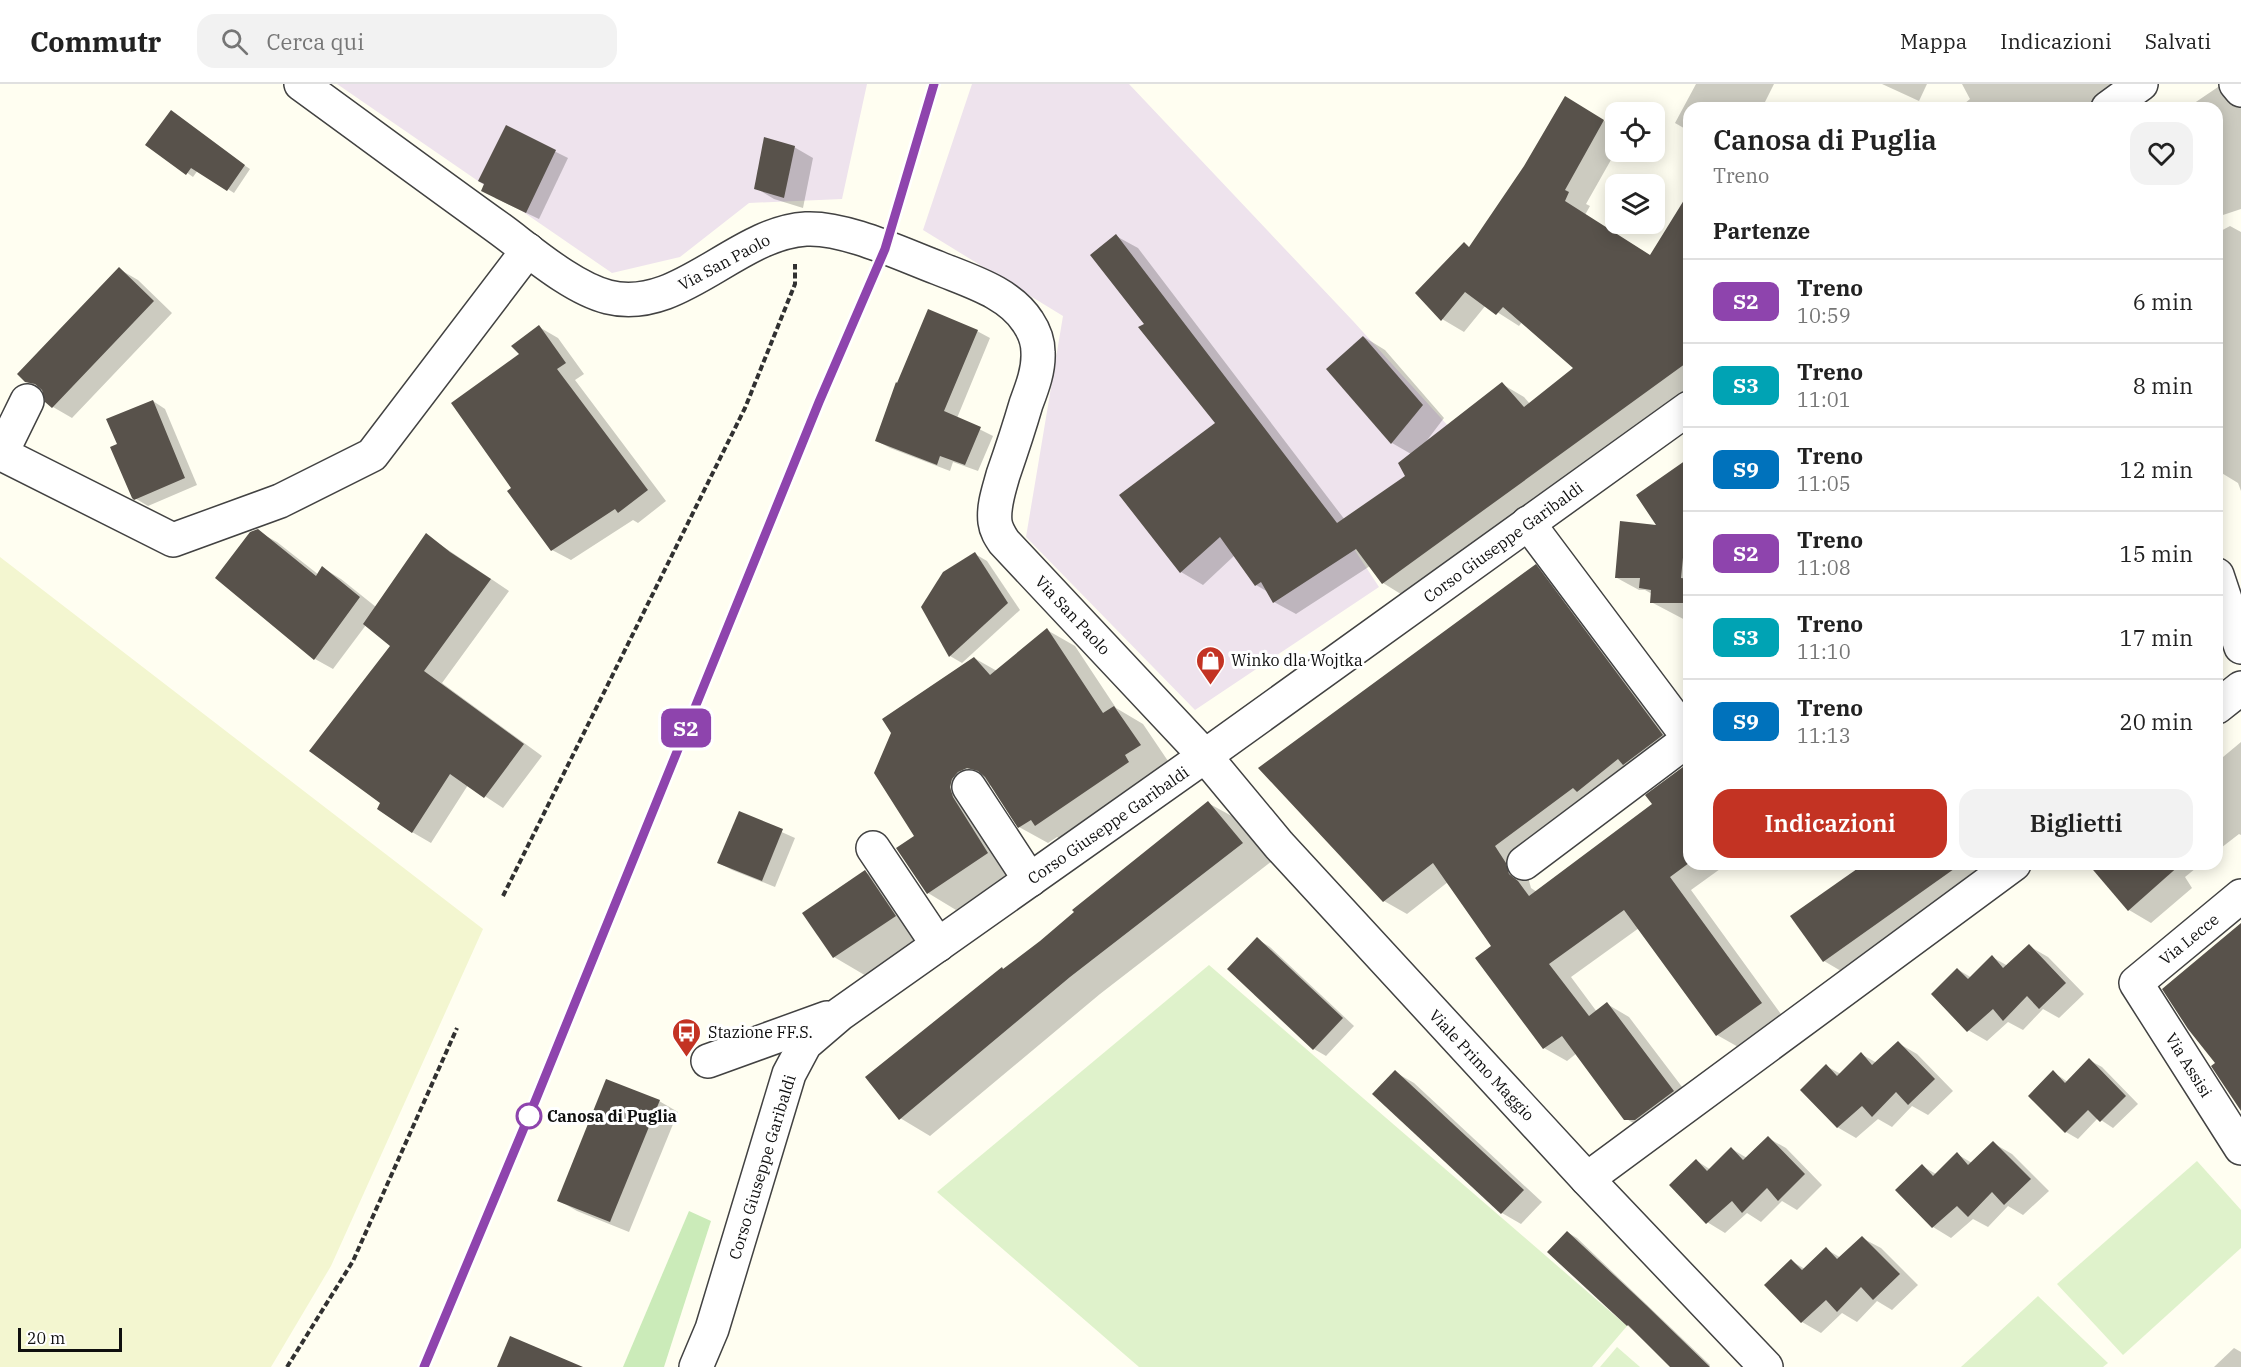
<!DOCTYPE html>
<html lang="it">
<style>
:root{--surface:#fff;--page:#f2f2f2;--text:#222;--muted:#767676;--line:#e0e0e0;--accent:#c33323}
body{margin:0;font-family:"IBM Plex Serif",serif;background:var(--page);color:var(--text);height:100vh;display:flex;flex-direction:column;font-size:22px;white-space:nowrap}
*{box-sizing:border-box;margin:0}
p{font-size:20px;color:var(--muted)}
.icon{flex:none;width:33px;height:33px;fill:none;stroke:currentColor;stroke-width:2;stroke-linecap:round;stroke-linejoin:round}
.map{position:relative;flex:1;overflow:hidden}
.side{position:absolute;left:1683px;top:18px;width:540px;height:768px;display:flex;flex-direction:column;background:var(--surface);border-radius:18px;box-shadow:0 3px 15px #0003}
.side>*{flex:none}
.badge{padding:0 12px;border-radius:9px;font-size:21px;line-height:39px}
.fabs{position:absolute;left:1605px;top:18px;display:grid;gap:12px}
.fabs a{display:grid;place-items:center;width:60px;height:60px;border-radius:12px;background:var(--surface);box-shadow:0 3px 15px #0003;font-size:30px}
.scale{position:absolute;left:18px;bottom:15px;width:104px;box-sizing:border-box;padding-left:6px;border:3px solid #0f0f0f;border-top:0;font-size:16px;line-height:21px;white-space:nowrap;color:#0f0f0f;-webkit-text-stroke:4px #fff;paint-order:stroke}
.map>.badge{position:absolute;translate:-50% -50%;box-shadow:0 0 0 3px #fff}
h2{padding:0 30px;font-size:22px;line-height:54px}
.round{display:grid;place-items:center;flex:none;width:63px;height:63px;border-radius:18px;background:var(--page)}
.summary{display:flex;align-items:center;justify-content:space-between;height:102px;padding:0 30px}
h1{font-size:28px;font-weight:600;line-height:45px}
.button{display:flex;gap:12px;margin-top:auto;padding:12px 30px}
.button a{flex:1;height:69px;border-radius:18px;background:var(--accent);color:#fff;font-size:24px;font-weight:600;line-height:69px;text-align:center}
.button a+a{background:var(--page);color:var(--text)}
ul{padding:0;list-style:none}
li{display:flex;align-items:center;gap:18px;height:84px;padding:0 30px;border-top:2px solid var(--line)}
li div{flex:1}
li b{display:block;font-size:22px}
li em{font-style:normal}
li .badge{min-width:66px;font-weight:700;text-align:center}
header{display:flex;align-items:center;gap:36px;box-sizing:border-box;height:84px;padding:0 30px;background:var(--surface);border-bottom:2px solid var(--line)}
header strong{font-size:28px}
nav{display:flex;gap:33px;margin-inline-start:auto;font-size:21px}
.search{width:420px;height:54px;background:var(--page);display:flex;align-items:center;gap:15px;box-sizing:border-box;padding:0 21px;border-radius:18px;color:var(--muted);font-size:22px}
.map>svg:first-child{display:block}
</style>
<header>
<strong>Commutr</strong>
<div class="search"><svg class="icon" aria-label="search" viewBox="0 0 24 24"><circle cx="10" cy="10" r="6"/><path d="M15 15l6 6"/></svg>Cerca qui</div>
<nav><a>Mappa</a><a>Indicazioni</a><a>Salvati</a></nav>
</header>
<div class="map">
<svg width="2241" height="1283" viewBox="0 0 2241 1283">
<rect width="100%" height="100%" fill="#fffef1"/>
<!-- industrial -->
<g fill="#eee3ed">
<path d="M 337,0 L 867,0 L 842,115 L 749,119 L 680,173 L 612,189 Z"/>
<path d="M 972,0 L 1129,0 L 1353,237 L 1460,355 L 1337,439 L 1379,503 L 1195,626 L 1026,453 L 1063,232 L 923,146 Z"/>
</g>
<!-- farmland -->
<path fill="#f3f6d0" d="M 0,473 L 483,845 L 331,1182 L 271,1283 L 0,1283 Z"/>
<!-- green -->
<path fill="#cbebb9" d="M 689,1127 L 711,1137 L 664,1283 L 623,1283 Z"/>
<!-- pitch -->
<g fill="#dff2cb">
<path d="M 1209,881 L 1627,1242 L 1592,1283 L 1139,1283 L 937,1108 Z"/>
<path d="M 2197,1077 L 2241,1126 L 2241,1164 L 2123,1271 L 2057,1200 Z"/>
<path d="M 2038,1212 L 2108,1279 L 2103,1283 L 1961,1283 Z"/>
<path d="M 1617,1263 L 1640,1283 L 1600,1283 Z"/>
</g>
<!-- shadow -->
<g fill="#0003">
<path d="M 1696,0 L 1774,0 L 1762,24 L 1689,24 L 1689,47 L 1675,39 Z"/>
<path d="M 1882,0 L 1927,0 L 1919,17 Z"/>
<path d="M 1962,0 L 2122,0 L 2089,24 L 1959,24 L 1970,15 Z"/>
<path d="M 2218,3 L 2240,15 L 2241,18 L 2241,125 L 2217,133 L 2217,24 L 2187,24 Z"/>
<path d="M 1587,27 L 1616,44 L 1616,67 L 1586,120 L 1590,122 L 1585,131 L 1651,172 L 1689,111 L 1689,305 L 1404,512 L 1383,499 L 1370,482 L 1296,530 L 1274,518 L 1268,508 L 1256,501 L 1235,471 L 1203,501 L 1181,488 L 1217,339 L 1146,241 L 1116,152 L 1138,164 L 1345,436 L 1407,392 L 1411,370 L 1392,359 L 1328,285 L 1364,253 L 1385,266 L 1444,334 L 1425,359 L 1502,300 L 1524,313 L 1530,320 L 1576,284 L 1522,238 L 1519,242 L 1486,221 L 1464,248 L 1442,235 L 1417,209 L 1471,164 Z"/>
<path d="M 506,43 L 568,74 L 539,135 L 495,114 Z"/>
<path d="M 147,60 L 216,62 L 250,85 L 234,109 L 198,86 L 193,93 Z"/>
<path d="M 794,63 L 813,74 L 803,124 L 774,115 L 756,104 Z"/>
<path d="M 2230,142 L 2241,148 L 2241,407 L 2238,399 L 2220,388 L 2217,382 L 2217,149 Z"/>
<path d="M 119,185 L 138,196 L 172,229 L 72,334 L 53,323 L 47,317 L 44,308 L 26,297 Z"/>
<path d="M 539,243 L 558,254 L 584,290 L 575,296 L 666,417 L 638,439 L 633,436 L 571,476 L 552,466 L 513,404 L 521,270 Z"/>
<path d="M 977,247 L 990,254 L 957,334 L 993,352 L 978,387 L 953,378 L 950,387 L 890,364 L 877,357 Z"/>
<path d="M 153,317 L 165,325 L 197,401 L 148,422 L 133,413 L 119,361 Z"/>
<path d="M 1689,376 L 1689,538 L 1651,518 L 1652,510 L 1645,506 L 1639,506 L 1617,494 L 1659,443 Z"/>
<path d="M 257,447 L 277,458 L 319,491 L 323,484 L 341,495 L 376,523 L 426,451 L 509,507 L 442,599 L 542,672 L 503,724 L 468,701 L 431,759 L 412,748 L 382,718 L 392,562 L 366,541 L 333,585 L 315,575 Z"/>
<path d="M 975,470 L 987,477 L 1020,526 L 962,579 L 950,572 Z"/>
<path d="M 1536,482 L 1558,495 L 1685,664 L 1528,793 L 1531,804 L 1537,808 L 1654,720 L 1647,712 L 1688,681 L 1689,780 L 1727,780 L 1691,806 L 1783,933 L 1740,964 L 1717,951 L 1639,844 L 1571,893 L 1597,928 L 1607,920 L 1629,933 L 1695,1020 L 1648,1048 L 1625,1034 L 1577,969 L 1567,977 L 1544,964 L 1493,862 L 1448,798 L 1407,830 L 1384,817 L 1260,684 Z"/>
<path d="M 1047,546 L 1075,562 L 1116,624 L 1143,640 L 1168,677 L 1153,688 L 1157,694 L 1064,757 L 1057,753 L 1048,759 L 1019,743 L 992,701 L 987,703 L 1016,786 L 956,826 L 928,809 L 916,752 L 974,574 L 997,587 Z"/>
<path d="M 2241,658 L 2241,751 L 2239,750 L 2217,767 L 2217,678 Z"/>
<path d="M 1208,719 L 1239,736 L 1272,777 L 1100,910 L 930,1052 L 900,1034 L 1004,886 L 1041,858 Z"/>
<path d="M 739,729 L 795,754 L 775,803 L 732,786 L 719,779 Z"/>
<path d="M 1866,780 L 2008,780 L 2020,797 L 1988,820 L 1976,813 L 1858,897 L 1824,877 Z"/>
<path d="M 2090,780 L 2201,780 L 2185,793 L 2192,804 L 2151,839 L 2129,826 Z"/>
<path d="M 865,788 L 899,807 L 929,852 L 868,893 L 834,873 Z"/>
<path d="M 1257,855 L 1270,863 L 1354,942 L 1326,972 L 1314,965 L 1229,885 Z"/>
<path d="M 2029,862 L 2048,873 L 2084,910 L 2059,934 L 2043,925 L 2023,946 L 2008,938 L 1987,957 L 1968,946 L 1957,885 L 1972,894 L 1992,873 L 2008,882 Z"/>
<path d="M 1898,959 L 1917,970 L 1953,1007 L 1928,1031 L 1912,1022 L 1892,1043 L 1878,1035 L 1856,1054 L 1837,1043 L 1826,982 L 1841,990 L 1861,970 L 1877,979 Z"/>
<path d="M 2089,976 L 2102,983 L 2138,1020 L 2113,1044 L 2098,1034 L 2078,1055 L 2066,1048 L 2053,988 L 2068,998 Z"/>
<path d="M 1395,988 L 1414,999 L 1542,1118 L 1521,1140 L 1502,1129 L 1375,1010 Z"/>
<path d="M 659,1017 L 678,1028 L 629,1148 L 577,1127 L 558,1116 Z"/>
<path d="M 1768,1054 L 1786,1064 L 1822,1101 L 1797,1126 L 1782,1117 L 1761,1138 L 1747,1129 L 1725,1149 L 1707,1138 L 1697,1077 L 1711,1086 L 1732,1065 L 1747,1074 Z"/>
<path d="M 1993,1059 L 2012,1070 L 2049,1107 L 2023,1131 L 2008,1122 L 1988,1143 L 1973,1135 L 1951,1154 L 1933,1143 L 1922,1082 L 1936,1090 L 1957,1070 L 1972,1079 Z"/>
<path d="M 1567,1148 L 1577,1154 L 1710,1281 L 1709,1283 L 1672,1283 L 1627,1241 Z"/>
<path d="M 1862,1154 L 1881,1164 L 1918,1201 L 1892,1226 L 1877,1217 L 1857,1238 L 1842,1229 L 1821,1249 L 1802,1238 L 1791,1177 L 1805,1185 L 1826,1165 L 1841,1174 Z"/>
<path d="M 2234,1264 L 2241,1268 L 2241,1283 L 2214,1283 Z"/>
</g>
<!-- building -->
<g fill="#58524b">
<path d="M 1565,12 L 1604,36 L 1565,106 L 1569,108 L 1565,117 L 1650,171 L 1689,108 L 1689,277 L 1382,500 L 1356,465 L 1273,519 L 1261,498 L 1255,502 L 1220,453 L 1180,489 L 1119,411 L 1215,339 L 1138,243 L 1144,240 L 1090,171 L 1116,150 L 1337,439 L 1405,392 L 1398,379 L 1502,298 L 1524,323 L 1573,284 L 1503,223 L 1496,231 L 1465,208 L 1441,237 L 1415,209 L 1464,158 L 1469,163 L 1524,82 Z"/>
<path d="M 171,26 L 245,81 L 227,107 L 191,84 L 186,91 L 145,61 Z"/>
<path d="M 506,41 L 556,66 L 526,129 L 481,107 L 484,100 L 478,97 Z"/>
<path d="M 764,53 L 795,62 L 784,114 L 754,105 Z"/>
<path d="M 119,183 L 154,217 L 52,324 L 45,318 L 42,306 L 35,300 L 25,298 L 17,290 Z"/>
<path d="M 928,225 L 978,246 L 944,327 L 981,343 L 965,381 L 940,372 L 937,381 L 875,357 L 896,298 L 897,299 Z"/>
<path d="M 539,241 L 566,279 L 557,285 L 648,406 L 618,429 L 615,425 L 551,467 L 507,407 L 511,404 L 451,319 L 519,270 L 511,262 Z"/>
<path d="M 1363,252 L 1423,321 L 1391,360 L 1326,285 Z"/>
<path d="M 153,316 L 185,394 L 134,416 L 132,414 L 110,363 L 117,360 L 106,335 Z"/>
<path d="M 1689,374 L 1689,443 L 1686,443 L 1681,494 L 1689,495 L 1689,519 L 1650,519 L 1651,506 L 1639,504 L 1640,494 L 1615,494 L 1620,437 L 1656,441 L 1636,411 Z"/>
<path d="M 258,445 L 316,492 L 322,482 L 360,513 L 314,576 L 215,494 L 250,448 Z"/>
<path d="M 426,449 L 450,468 L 491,495 L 424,587 L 524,660 L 484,714 L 450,690 L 412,749 L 377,725 L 380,719 L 309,667 L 390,562 L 363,540 Z"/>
<path d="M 975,468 L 1008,519 L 949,573 L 921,523 L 943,488 Z"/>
<path d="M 1536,480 L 1663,651 L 1623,681 L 1618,675 L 1577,708 L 1573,704 L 1495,762 L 1506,779 L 1509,790 L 1518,797 L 1529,812 L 1652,720 L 1645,711 L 1687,680 L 1689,779 L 1670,793 L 1762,919 L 1716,952 L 1624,826 L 1549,880 L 1589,932 L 1607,918 L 1674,1007 L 1635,1036 L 1624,1036 L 1562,952 L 1543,965 L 1475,874 L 1491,862 L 1433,779 L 1383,818 L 1258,684 Z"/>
<path d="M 1047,544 L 1103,629 L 1114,622 L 1141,661 L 1125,671 L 1129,678 L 1035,742 L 1031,736 L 1018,744 L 985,693 L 978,687 L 967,684 L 958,688 L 952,695 L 950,703 L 953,713 L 988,769 L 927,810 L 896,764 L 914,752 L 874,689 L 891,649 L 882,635 L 974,573 L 990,591 Z"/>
<path d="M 1208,717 L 1243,759 L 1070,893 L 899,1036 L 865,993 L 1002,883 L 1003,885 L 1040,857 L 1074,828 L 1072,826 Z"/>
<path d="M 739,727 L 783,745 L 762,797 L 717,779 Z"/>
<path d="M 1864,780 L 1961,780 L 1823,878 L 1790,832 Z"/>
<path d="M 2088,780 L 2181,780 L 2128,827 Z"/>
<path d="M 865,786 L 896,832 L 833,874 L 802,829 Z"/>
<path d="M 2241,839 L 2241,1027 L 2211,982 L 2215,979 L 2188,945 L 2162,905 Z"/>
<path d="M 1257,853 L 1343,934 L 1313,966 L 1227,885 Z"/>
<path d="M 2029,860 L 2066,899 L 2039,925 L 2027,912 L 2003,937 L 1993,925 L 1967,948 L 1931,910 L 1957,884 L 1968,895 L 1992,871 L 2003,884 Z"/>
<path d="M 1898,957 L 1935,995 L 1908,1021 L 1896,1008 L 1872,1033 L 1862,1022 L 1837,1044 L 1800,1006 L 1826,980 L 1837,992 L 1861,968 L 1872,981 Z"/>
<path d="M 2089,974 L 2126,1012 L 2100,1038 L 2088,1026 L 2065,1049 L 2028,1012 L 2053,986 L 2065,999 Z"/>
<path d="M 1395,986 L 1524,1106 L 1501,1130 L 1372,1010 Z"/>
<path d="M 606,995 L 660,1016 L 610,1138 L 557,1117 Z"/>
<path d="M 1768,1052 L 1805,1090 L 1778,1117 L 1767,1104 L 1742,1129 L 1732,1117 L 1706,1140 L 1669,1101 L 1696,1075 L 1707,1087 L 1731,1063 L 1743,1076 Z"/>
<path d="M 1993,1057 L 2031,1095 L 2004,1121 L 1992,1108 L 1968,1133 L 1957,1122 L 1932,1144 L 1895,1106 L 1922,1080 L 1933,1092 L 1957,1068 L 1968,1081 Z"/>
<path d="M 1567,1147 L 1646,1221 L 1710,1283 L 1670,1283 L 1628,1241 L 1627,1242 L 1547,1168 Z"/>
<path d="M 1862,1152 L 1900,1190 L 1873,1216 L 1861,1203 L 1837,1228 L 1826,1216 L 1801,1239 L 1764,1201 L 1791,1175 L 1802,1186 L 1826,1163 L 1837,1175 Z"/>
<path d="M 510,1252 L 583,1283 L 497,1283 Z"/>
</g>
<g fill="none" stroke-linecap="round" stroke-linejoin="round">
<defs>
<g id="minor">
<path d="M 301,0 C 367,48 433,97 500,145 C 530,167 572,204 608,213 C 679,231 736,149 806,145 C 845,143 901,170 938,184 C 969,197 1009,208 1028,238 C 1034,247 1038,258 1038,268 C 1039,286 1032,304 1026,320 C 1019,344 1011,368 1003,391 C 999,406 993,422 995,438 C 996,446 1000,452 1004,458 L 1205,672 L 1279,761 L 1587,1095 L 1766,1283"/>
<path d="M 2236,0 L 2241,6"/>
<path d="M 2108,24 L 2141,0"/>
<path d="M 0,369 L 173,456 L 280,417 L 372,371 L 528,166"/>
<path d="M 1,370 L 27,317"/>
<path d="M 1528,439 L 1689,654"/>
<path d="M 2217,491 L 2241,563"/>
<path d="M 2217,623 L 2241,604"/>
<path d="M 969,703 L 1030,796"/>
<path d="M 873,764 L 938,861"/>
<path d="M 1524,779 L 1689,655"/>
<path d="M 2241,812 L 2136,899 L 2241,1064"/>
<path d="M 708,977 L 827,934"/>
<path d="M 1587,1095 L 2014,780"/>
<path d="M 696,1283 L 712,1245 L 789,990 L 805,960 L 840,930 L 1205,672 L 1689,324"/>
</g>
</defs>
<!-- minor casing -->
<use href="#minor" stroke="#424242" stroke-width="36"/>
<!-- path -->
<g stroke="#313131" stroke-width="4" stroke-dasharray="6 3" stroke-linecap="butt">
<path d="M 503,812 L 745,324 L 795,200 L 795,180"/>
<path d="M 287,1283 L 353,1177 L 457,944"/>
</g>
<!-- minor -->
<use href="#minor" stroke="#fff" stroke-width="33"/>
<!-- rail -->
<path stroke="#c33323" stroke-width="4.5" d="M 424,1283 L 536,1015 L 818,318 L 885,165 L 934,0"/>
</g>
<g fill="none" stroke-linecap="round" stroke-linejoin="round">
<defs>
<path id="line" d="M 424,1283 L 536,1015 L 819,318 L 885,165 L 934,0"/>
</defs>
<!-- line casing -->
<use href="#line" stroke="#fff" stroke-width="14"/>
<!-- line -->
<use href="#line" stroke="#8e44ad" stroke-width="9"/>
</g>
<!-- icons -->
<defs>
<symbol id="shop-pin" viewBox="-11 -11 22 30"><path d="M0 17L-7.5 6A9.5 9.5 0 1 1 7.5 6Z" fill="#c33323" stroke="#fff"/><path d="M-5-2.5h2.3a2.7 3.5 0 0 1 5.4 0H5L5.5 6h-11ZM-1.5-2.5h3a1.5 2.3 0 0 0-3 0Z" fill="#fff"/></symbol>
<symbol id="bus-pin" viewBox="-11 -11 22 30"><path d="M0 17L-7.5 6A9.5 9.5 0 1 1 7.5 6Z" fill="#c33323" stroke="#fff"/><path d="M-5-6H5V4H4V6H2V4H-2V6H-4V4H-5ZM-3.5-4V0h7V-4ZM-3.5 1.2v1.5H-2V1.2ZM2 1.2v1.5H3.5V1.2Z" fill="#fff"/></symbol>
</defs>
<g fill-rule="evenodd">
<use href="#shop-pin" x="1194" y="560" width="33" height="45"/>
<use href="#bus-pin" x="670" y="932" width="33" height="45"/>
</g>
<!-- markers -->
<circle fill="#fff" stroke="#8e44ad" stroke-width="3" cx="529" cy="1032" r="12"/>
<g text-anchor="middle" stroke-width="6" stroke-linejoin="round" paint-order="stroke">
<!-- street labels -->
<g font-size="16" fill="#0f0f0f" stroke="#fff">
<text transform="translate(724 178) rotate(-28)" y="6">Via San Paolo</text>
<text transform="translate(1503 458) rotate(-36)" y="6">Corso Giuseppe Garibaldi</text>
<text transform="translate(1073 531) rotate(47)" y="6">Via San Paolo</text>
<text transform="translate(1108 741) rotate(-35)" y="6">Corso Giuseppe Garibaldi</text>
<text transform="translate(2189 855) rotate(-39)" y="6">Via Lecce</text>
<text transform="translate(1482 981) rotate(47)" y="6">Viale Primo Maggio</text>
<text transform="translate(2189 981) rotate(58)" y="6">Via Assisi</text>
<text transform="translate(762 1083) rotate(-73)" y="6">Corso Giuseppe Garibaldi</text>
</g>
<!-- poi labels -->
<g font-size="16" fill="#0f0f0f" stroke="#fff" text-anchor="start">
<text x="1231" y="582">Winko dla Wojtka</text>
<text x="708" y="954">Stazione FF.S.</text>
</g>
<!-- stop labels -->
<g font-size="16" font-weight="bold" fill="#0f0f0f" stroke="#fff" text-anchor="start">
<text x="547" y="1038">Canosa di Puglia</text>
</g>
</g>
</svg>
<div class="fabs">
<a><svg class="icon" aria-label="locate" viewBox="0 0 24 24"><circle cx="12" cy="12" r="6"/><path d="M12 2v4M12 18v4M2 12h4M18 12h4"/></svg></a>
<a><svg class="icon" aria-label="layers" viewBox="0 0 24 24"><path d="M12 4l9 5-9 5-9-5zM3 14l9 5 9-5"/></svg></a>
</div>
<div class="scale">20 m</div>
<b class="badge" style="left:686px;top:644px;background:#8e44ad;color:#fff">S2</b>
<section class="side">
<div class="summary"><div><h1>Canosa di Puglia</h1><p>Treno</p></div><a class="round"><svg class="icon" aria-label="heart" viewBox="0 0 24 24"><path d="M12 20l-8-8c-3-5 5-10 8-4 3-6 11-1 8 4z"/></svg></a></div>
<h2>Partenze</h2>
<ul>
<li><span class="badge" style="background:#8e44ad;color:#fff">S2</span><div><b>Treno</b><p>10:59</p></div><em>6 min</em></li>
<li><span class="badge" style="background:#00a3b4;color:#fff">S3</span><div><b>Treno</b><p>11:01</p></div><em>8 min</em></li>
<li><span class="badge" style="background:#0072bc;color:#fff">S9</span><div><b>Treno</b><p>11:05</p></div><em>12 min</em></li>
<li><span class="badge" style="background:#8e44ad;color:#fff">S2</span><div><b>Treno</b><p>11:08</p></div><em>15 min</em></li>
<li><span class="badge" style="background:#00a3b4;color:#fff">S3</span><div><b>Treno</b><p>11:10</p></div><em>17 min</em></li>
<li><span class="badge" style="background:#0072bc;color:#fff">S9</span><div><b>Treno</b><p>11:13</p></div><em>20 min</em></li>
</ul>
<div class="button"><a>Indicazioni</a><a>Biglietti</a></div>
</section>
</div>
